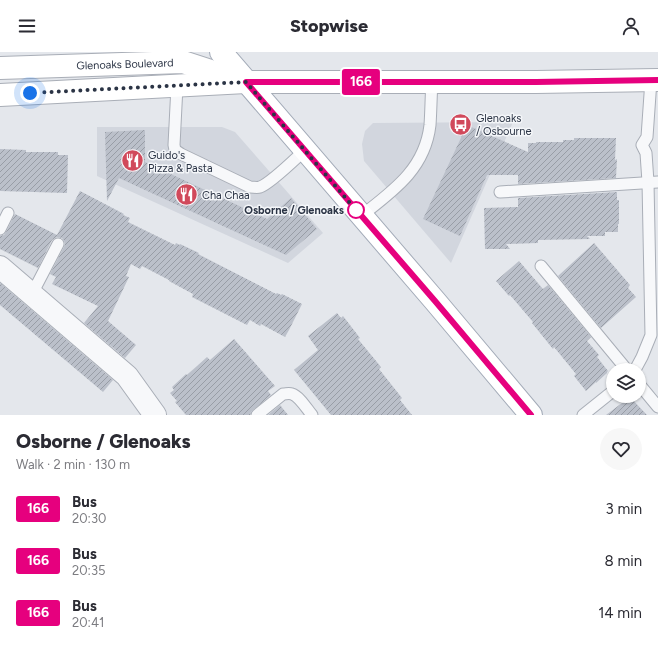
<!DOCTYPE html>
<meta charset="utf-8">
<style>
:root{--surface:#fff;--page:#f7f7f7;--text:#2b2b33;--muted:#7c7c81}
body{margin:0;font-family:Figtree,sans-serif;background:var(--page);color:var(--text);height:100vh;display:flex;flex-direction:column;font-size:15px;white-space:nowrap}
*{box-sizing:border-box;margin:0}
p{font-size:13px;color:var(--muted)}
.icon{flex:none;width:22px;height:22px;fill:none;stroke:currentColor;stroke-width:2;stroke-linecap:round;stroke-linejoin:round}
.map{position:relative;height:363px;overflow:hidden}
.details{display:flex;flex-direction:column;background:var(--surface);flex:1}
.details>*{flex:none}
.badge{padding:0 8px;border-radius:3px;font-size:14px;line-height:26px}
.fabs{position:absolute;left:606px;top:311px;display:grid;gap:8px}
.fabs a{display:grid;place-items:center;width:40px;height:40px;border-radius:50%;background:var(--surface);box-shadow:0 1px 3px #0004;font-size:20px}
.you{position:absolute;width:20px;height:20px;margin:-10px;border:3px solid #fff;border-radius:50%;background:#1a73e8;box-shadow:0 0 0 6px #1a73e833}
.map>.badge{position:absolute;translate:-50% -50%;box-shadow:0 0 0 2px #fff}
.round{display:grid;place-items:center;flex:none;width:42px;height:42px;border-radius:21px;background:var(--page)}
.headline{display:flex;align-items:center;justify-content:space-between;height:68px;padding:0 16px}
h1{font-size:19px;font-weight:800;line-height:30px}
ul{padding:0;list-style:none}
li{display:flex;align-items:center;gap:12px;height:52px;padding:0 16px}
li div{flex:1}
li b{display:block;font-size:15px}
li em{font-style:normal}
li .badge{min-width:44px;font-weight:700;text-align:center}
header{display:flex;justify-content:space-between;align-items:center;height:52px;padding:0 16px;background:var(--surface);font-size:18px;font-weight:800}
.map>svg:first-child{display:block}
</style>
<header><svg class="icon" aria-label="menu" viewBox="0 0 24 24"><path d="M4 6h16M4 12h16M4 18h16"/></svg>Stopwise<svg class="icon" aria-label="person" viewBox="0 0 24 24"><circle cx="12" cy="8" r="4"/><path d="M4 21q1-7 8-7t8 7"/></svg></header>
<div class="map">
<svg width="658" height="363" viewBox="0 0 658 363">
<defs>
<pattern id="building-hatch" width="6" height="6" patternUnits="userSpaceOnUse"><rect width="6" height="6" fill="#bbc0ca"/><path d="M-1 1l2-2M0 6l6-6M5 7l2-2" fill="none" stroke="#989da6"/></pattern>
</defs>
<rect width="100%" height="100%" fill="#e4e7ec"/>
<!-- built -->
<g fill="#d2d6de">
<path d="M 513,70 L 451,211 L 364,109 L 362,92 L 365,79 L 373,71 Z"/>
<path d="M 97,75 L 222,75 L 235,80 L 323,181 L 288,211 L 97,124 Z"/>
</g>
<!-- building -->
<g fill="url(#building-hatch)">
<path d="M 467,73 L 528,100 L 528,91 L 536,91 L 536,90 L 563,90 L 563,88 L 574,88 L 574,86 L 616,86 L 615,108 L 617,107 L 616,126 L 518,132 L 518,123 L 487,123 L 460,184 L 423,167 Z"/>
<path d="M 145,78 L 145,110 L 267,167 L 291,146 L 317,177 L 286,203 L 119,126 L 107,149 L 105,80 Z"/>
<path d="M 0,97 L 26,98 L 26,100 L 58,100 L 58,103 L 68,103 L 67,141 L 0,139 Z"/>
<path d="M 80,139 L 124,162 L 123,163 L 130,166 L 128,170 L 175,193 L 176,191 L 180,193 L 180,192 L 199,201 L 198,202 L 276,242 L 277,241 L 281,243 L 282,242 L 302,252 L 289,278 L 285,285 L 261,272 L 260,274 L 250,268 L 247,273 L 192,245 L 193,242 L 169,229 L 169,228 L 142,214 L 140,217 L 131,212 L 126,224 L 129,225 L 108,269 L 136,293 L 125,306 L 84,271 L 98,254 L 52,232 L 56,225 L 50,222 L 64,195 L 65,192 L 64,189 L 62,186 L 57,185 L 55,186 L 52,188 L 38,216 L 0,197 L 0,184 L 4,183 L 6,180 L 15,162 L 57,183 Z"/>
<path d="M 617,140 L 617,148 L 619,148 L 619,172 L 618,172 L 618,180 L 605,180 L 605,184 L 587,184 L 590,187 L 538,188 L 538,191 L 506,192 L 510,197 L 485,197 L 484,156 L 518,155 L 518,146 Z"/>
<path d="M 594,191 L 630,233 L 628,236 L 636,245 L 601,276 L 558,224 Z"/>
<path d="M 519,209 L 543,237 L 548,233 L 591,285 L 587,289 L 599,303 L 597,305 L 608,319 L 607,320 L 607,321 L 596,331 L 596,330 L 586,339 L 574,324 L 576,322 L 554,295 L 553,297 L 532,271 L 533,270 L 510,243 L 509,244 L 496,229 Z"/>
<path d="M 0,231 L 113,328 L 103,340 L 0,253 Z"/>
<path d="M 337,261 L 341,266 L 343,264 L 360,286 L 358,287 L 381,315 L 379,317 L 402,346 L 400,348 L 412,363 L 331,363 L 294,318 L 318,298 L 308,284 Z"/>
<path d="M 234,287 L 275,334 L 268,339 L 271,343 L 253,358 L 251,360 L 250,363 L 186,363 L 175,350 L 177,349 L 170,341 L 174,338 L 172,335 L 186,322 L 187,323 L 207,305 L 210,308 Z"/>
<path d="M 630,345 L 647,363 L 606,363 Z"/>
<path d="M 280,353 L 288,363 L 268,363 Z"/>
</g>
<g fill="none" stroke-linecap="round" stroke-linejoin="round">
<defs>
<g id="lane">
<path d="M 177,34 L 174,93 L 175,98 L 181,102 L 250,135 C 254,135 257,136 260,135 C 271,131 295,107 305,98"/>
<path d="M 500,140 L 658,130"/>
<path d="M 361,164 C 393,139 425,117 430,73 C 431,59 431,44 432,30"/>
<path d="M 0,177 L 8,161"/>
<path d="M 541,214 L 627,318"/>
<path d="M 32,242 L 58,192"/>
<path d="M 635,318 L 642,305 L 651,283 L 648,130 L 646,101 L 642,93 L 647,85 L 651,28"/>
<path d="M 639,332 L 658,355"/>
<path d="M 257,363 L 283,342 C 286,342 289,341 292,342 C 299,344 307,357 312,363"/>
<path d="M 583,363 L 613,339"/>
</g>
<path id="street" d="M 0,215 L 127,324 L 155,363"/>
<g id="secondary">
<path id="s1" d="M 0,16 L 183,10 L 232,26"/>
<path d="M 0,43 L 246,30 L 536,30 L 658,28"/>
</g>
<path id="primary" d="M 221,0 L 435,249 L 531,363"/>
</defs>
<!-- lane casing -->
<use href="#lane" stroke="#a9aeb7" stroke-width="13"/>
<!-- street casing -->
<use href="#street" stroke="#a9aeb7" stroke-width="24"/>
<!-- secondary casing -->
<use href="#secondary" stroke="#a9aeb7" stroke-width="24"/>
<!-- primary casing -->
<use href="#primary" stroke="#a3abb8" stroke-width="24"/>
<!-- lane -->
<use href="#lane" stroke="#f7f8fa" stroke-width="11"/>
<!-- street -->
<use href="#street" stroke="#f7f8fa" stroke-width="22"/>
<!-- secondary -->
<use href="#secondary" stroke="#fff" stroke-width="22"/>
<!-- primary -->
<use href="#primary" stroke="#fff" stroke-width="22"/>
</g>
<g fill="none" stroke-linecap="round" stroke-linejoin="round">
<defs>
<path id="line" d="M 531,363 L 435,249 L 246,30 L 536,30 L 658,28"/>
</defs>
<!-- line casing -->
<use href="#line" stroke="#fff" stroke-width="9"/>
<!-- line -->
<use href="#line" stroke="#e6007e" stroke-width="6"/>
<!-- walk -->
<path stroke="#2b3445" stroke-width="4" stroke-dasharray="0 7.2" d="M 30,41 L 246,30 L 356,158"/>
</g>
<!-- icons -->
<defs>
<symbol id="bus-disc" viewBox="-11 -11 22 22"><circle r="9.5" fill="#d1495b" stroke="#f4f6f9"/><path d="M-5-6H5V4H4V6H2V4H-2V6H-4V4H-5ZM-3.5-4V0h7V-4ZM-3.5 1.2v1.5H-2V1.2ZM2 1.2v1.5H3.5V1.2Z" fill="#fff"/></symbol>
<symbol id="restaurant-disc" viewBox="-11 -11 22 22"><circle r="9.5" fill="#d1495b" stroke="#f4f6f9"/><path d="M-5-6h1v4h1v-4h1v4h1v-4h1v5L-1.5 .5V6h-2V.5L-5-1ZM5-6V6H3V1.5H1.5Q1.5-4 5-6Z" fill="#fff"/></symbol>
</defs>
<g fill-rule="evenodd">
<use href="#bus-disc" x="448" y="60" width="25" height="25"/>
<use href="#restaurant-disc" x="120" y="96" width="25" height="25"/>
<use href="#restaurant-disc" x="174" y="130" width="25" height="25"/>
</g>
<!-- markers -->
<circle fill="#fff" stroke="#e6007e" stroke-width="2" cx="356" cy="158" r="8"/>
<g text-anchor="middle" stroke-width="3" stroke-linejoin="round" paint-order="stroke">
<!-- street labels -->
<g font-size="11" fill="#2b3445" stroke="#f4f6f9">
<text dy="4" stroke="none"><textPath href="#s1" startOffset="125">Glenoaks Boulevard</textPath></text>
</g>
<!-- poi labels -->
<g font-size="11" fill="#2b3445" stroke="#f4f6f9" text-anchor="start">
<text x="476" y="70">Glenoaks<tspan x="476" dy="13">/ Osbourne</tspan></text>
<text x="148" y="107">Guido's<tspan x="148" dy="13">Pizza &amp; Pasta</tspan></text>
<text x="202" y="147">Cha Chaa</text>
</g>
<!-- stop labels -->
<g font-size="11" font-weight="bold" fill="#2b3445" stroke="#f4f6f9" text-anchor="end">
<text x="344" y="162">Osborne / Glenoaks</text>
</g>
</g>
</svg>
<div class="fabs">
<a><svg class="icon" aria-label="layers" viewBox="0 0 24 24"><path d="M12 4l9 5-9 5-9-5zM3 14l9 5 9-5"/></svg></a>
</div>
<div class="you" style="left:30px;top:41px"></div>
<b class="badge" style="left:361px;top:30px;background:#e6007e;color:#fff">166</b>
</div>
<section class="details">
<div class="headline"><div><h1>Osborne / Glenoaks</h1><p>Walk · 2 min · 130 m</p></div><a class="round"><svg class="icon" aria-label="heart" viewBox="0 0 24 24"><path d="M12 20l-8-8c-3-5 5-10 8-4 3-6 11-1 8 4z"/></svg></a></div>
<ul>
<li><span class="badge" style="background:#e6007e;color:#fff">166</span><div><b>Bus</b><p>20:30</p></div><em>3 min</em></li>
<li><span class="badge" style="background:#e6007e;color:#fff">166</span><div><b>Bus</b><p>20:35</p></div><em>8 min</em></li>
<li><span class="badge" style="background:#e6007e;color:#fff">166</span><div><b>Bus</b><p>20:41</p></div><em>14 min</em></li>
</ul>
</section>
